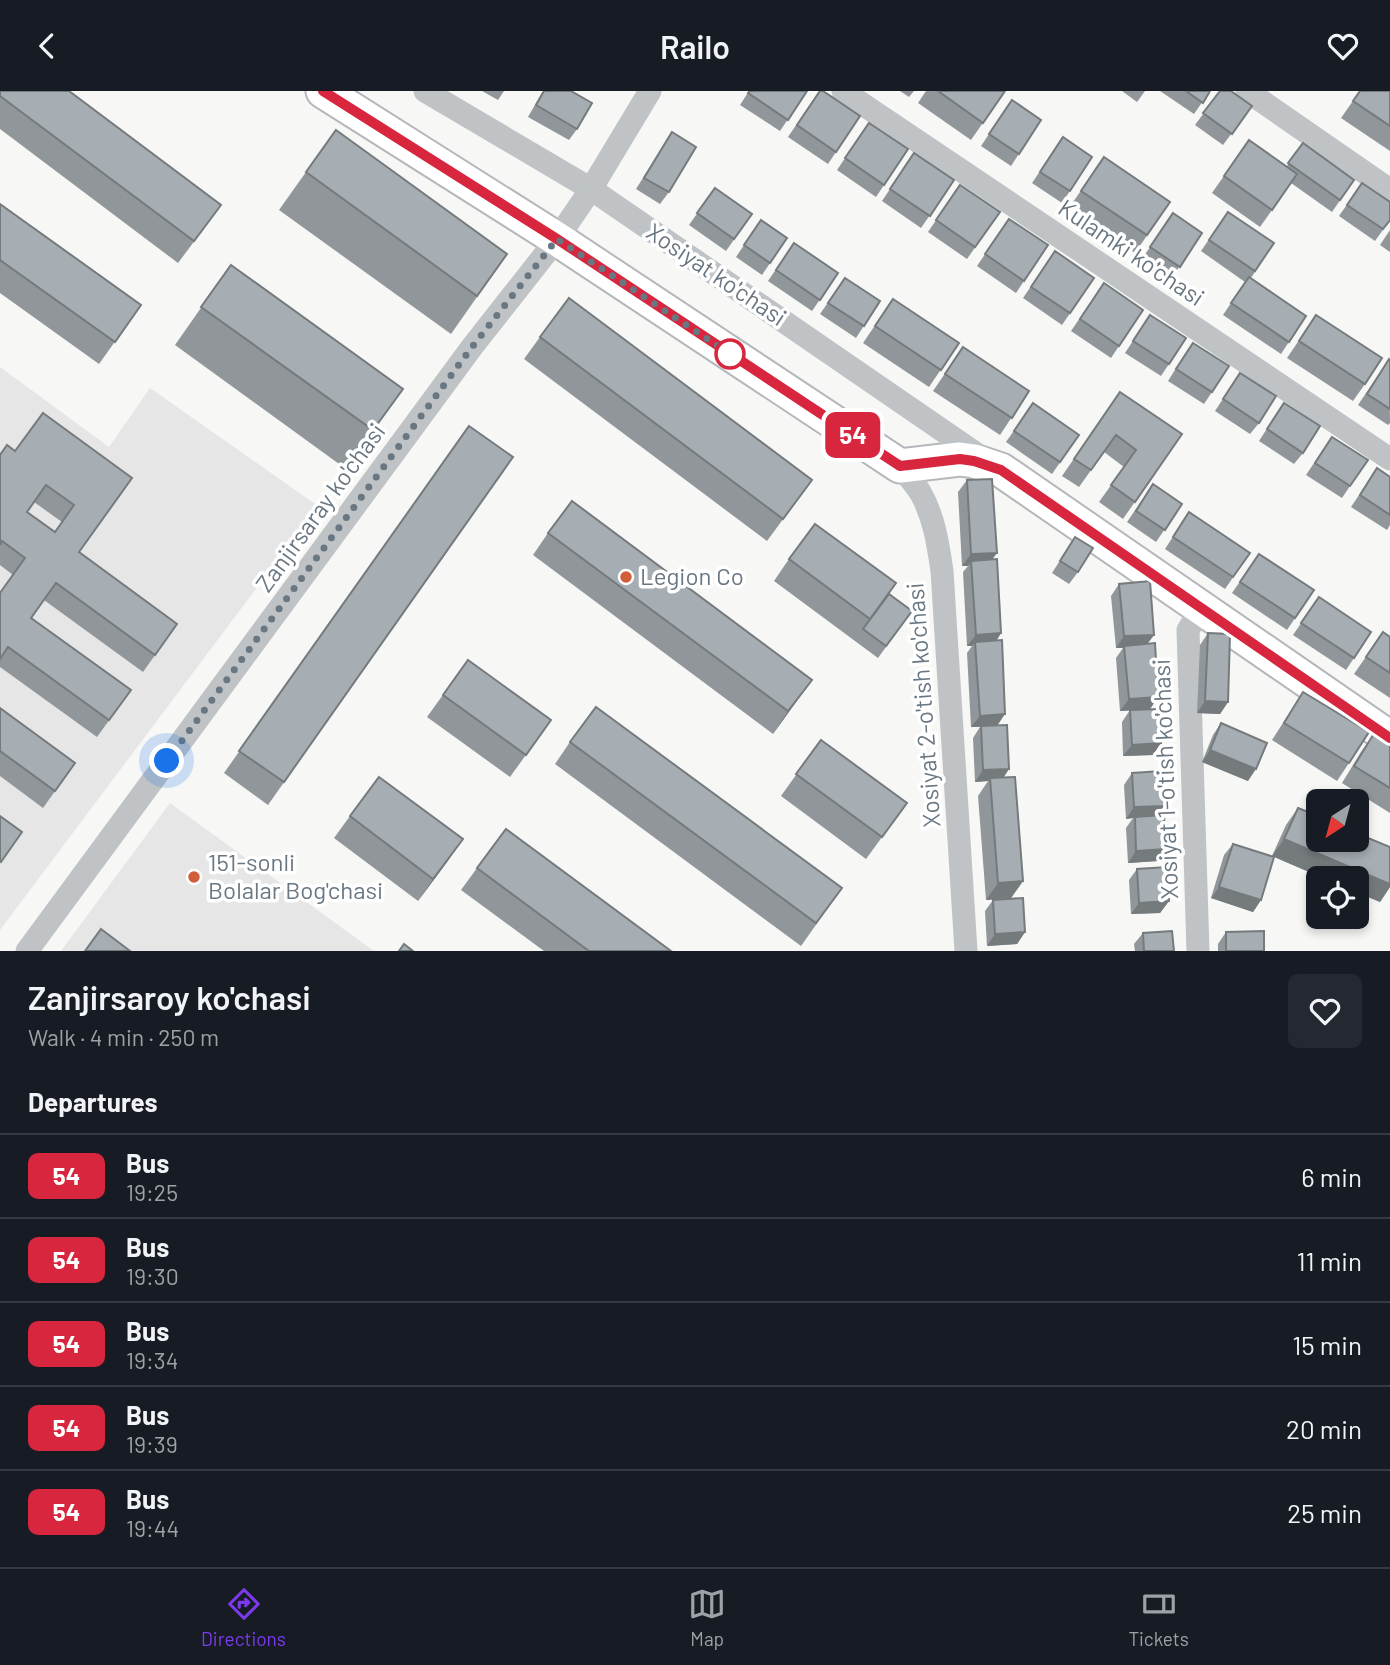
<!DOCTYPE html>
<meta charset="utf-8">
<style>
:root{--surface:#171b24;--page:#242831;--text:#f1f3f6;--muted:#9ea1a6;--line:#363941;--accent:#7c3aed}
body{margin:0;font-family:Barlow,sans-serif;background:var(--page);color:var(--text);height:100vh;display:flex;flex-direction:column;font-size:26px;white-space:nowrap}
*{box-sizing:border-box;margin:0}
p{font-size:23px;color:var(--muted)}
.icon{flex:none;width:38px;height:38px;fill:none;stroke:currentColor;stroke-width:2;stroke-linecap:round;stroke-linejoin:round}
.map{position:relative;height:860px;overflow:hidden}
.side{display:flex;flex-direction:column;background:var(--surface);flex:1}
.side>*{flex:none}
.badge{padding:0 14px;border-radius:10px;font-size:24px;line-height:46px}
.needle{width:46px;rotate:216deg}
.controls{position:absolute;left:1306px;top:698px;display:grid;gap:14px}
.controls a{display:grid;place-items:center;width:63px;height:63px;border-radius:10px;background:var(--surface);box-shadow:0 4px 10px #0003;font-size:35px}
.you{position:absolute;width:35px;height:35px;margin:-18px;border:5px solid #fff;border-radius:50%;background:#1a73e8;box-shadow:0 0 0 10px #1a73e833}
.map>.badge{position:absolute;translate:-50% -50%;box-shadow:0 0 0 4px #fff}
h2{padding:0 28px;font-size:26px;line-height:63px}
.round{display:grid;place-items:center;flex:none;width:74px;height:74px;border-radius:10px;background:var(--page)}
.summary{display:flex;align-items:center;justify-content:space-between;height:119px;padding:0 28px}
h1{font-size:33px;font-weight:600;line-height:52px}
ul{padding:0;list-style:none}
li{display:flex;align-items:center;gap:21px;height:84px;padding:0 28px;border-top:2px solid var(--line)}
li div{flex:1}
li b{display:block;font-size:26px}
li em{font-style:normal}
li .badge{min-width:77px;font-weight:700;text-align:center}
header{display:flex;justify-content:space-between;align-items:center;height:91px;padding:0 28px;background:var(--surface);font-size:32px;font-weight:600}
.menu{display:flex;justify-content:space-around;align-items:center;height:98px;border-top:2px solid var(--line);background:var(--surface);font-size:19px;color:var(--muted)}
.menu a{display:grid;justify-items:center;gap:4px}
.menu .active{color:var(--accent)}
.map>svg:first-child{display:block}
</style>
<header><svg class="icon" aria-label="back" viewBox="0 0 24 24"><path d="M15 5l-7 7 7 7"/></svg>Railo<svg class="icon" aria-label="heart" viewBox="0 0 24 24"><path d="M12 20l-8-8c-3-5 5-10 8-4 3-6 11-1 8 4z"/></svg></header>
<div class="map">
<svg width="1390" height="860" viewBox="0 0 1390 860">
<rect width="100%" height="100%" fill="#f7f7f5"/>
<!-- built -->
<g fill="#e5e6e5">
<path d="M 0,276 L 109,356 L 150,297 L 318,415 L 0,839 Z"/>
<path d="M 170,712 L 374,860 L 61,860 Z"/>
</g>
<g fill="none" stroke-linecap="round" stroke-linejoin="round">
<defs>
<path id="secondary" d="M 323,0 L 557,148 L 900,375 L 960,368 L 974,370 L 1001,379 L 1390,647"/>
</defs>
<!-- secondary casing -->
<use href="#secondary" stroke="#b4b8bc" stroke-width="37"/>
<!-- minor -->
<g stroke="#bfc3c6" stroke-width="23">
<path d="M 425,0 L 591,98 L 984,368"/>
<path d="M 843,0 L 1390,368"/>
<path d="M 1247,0 L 1390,99"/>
<path d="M 900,375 C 906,383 914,392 920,401 C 934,425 938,453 942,480 L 966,860"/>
<path d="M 27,860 L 472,256 L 557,148 L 591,98 L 650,0"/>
<path d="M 1198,860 L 1188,539 L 1201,518"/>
</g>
<!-- secondary -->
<use href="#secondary" stroke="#fff" stroke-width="33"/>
</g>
<!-- wall -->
<g fill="#90969a" fill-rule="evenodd">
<path d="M 0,0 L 205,136 L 178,172 L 0,38 Z"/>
<path d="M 482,0 L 504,0 L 498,9 Z"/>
<path d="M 543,0 L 571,0 L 577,38 L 569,49 L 528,26 Z"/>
<path d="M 749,0 L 807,0 L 780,40 L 740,14 Z"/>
<path d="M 819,0 L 860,25 L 828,73 L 788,46 Z"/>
<path d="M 900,0 L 914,0 L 909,6 Z"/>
<path d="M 926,0 L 1005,0 L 971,49 L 918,12 Z"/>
<path d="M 1122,0 L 1145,0 L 1137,11 Z"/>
<path d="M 1160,0 L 1210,0 L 1194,23 Z"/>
<path d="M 1220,0 L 1252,15 L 1223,54 L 1195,34 Z"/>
<path d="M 1360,0 L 1390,0 L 1390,60 L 1341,27 Z"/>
<path d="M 1012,9 L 1041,29 L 1011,75 L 981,55 Z"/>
<path d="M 869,32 L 908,58 L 876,106 L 837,79 Z"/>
<path d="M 672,41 L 669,101 L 660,113 L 636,98 Z"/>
<path d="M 1063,46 L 1092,66 L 1062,112 L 1032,92 Z"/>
<path d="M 1249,49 L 1287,75 L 1303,52 L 1354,89 L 1332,121 L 1291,92 L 1260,136 L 1212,102 Z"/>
<path d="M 914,62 L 954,89 L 921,137 L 882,110 Z"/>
<path d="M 1104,66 L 1170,111 L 1135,162 L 1069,117 Z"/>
<path d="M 306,81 L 507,163 L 451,243 L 279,119 Z"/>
<path d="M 1362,92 L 1390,129 L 1375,150 L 1339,125 Z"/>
<path d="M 960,94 L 1000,121 L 967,168 L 928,141 Z"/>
<path d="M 715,97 L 752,123 L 726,160 L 689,134 Z"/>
<path d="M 0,113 L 141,214 L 99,273 L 0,202 Z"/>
<path d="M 1228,121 L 1274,152 L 1251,187 L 1306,225 L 1281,263 L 1223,224 L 1245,191 L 1201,160 Z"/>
<path d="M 1173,122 L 1202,142 L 1171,188 L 1142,168 Z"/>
<path d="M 1009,128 L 1048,154 L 1016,202 L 977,175 Z"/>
<path d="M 761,129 L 787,147 L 762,184 L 736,166 Z"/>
<path d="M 1390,139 L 1390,161 L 1380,154 Z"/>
<path d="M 794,152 L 838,182 L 812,220 L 768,190 Z"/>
<path d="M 1055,160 L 1094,187 L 1062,234 L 1023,207 Z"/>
<path d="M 231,174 L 403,298 L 346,378 L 175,254 Z"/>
<path d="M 845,187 L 880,210 L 856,247 L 820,223 Z"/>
<path d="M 1104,192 L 1143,219 L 1111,267 L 1071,240 Z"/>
<path d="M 893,208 L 959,252 L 929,296 L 863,252 Z"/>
<path d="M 1150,224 L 1169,273 L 1161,285 L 1125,262 Z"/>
<path d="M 1316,224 L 1365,293 L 1353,310 L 1287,267 Z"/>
<path d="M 540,246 L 812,389 L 767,450 L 524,268 Z"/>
<path d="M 963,256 L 1029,300 L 1000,344 L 933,300 Z"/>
<path d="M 1185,263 L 1212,301 L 1204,313 L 1168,290 Z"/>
<path d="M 1389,268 L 1390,332 L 1388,334 L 1358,314 Z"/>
<path d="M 1232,294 L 1259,332 L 1250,343 L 1215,320 Z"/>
<path d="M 1120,301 L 1182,343 L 1123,428 L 1099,411 L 1124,376 L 1104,361 L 1079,396 L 1062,385 Z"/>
<path d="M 1033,312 L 1079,344 L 1052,383 L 1006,351 Z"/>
<path d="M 1276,324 L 1303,362 L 1294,373 L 1259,350 Z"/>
<path d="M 469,335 L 513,366 L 268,714 L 224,682 Z"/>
<path d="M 1324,357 L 1350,395 L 1342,407 L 1306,384 Z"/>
<path d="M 15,360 L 132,387 L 79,461 L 177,533 L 143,581 L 44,509 L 32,527 L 131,599 L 97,646 L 0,576 L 0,502 L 13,484 L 0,474 L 0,364 ZM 34,411 L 62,431 L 55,441 L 27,421 Z"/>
<path d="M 1390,386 L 1390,434 L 1387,439 L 1351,416 L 1369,389 Z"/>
<path d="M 967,389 L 997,462 L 992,468 L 1001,542 L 997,549 L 998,634 L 1009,678 L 1003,687 L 1023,790 L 1011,807 L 986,809 L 978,705 L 988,690 L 975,691 L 973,647 L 980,636 L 971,636 L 967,562 L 972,555 L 967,555 L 963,481 L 968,475 L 962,475 L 958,401 Z"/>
<path d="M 1153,393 L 1182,413 L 1156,451 L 1127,431 Z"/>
<path d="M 1189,421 L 1250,462 L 1225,498 L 1165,458 Z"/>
<path d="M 548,442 L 796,611 L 773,643 L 533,464 Z"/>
<path d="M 1075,446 L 1078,481 L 1069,493 L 1052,482 Z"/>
<path d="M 1259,463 L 1314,499 L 1287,539 L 1232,502 Z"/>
<path d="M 789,468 L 889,503 L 912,520 L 878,567 L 855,550 L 856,549 L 855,550 L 774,490 Z"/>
<path d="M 1119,493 L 1154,544 L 1147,553 L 1158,606 L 1150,618 L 1120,620 L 1116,567 L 1123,557 L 1116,557 L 1111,505 Z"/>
<path d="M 1319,506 L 1371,541 L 1346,579 L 1293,544 Z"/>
<path d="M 1383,541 L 1390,546 L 1390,607 L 1354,583 Z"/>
<path d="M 1208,542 L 1228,611 L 1220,623 L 1197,622 L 1200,554 Z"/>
<path d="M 468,569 L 551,629 L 510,686 L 427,626 Z"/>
<path d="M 1303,601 L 1349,672 L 1337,690 L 1272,649 Z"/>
<path d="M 0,617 L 75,672 L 43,717 L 0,685 Z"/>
<path d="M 1130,619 L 1153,664 L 1123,665 L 1122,631 Z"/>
<path d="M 1221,632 L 1248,690 L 1202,671 L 1213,644 Z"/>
<path d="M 1373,644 L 1390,654 L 1390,722 L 1342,692 L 1361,661 Z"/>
<path d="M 821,649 L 907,712 L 866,768 L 781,705 Z"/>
<path d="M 570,651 L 842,797 L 801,855 L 555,673 Z"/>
<path d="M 1132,682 L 1164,715 L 1157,724 L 1158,770 L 1128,772 L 1126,737 L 1133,727 L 1126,728 L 1124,694 Z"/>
<path d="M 1298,717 L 1390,756 L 1390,796 L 1380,811 L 1272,765 L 1286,734 Z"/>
<path d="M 350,725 L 447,771 L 418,810 L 334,747 Z"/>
<path d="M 1233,753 L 1261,809 L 1253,821 L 1211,807 L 1224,764 Z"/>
<path d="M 477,777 L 671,860 L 544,860 L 461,799 Z"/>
<path d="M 1137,778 L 1169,810 L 1160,822 L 1131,823 L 1129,789 Z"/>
<path d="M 993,809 L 1025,841 L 1017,853 L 987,855 L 985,820 Z"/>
<path d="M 1226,841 L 1264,860 L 1218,860 L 1218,853 Z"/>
<path d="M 1143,842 L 1174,860 L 1135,860 L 1134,853 Z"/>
</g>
<!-- shaded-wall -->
<g fill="#757a7d">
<path d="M 997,462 L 988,474 L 971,470 L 968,475 L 962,475 L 971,463 Z"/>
<path d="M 1001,542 L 993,554 L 975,551 L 972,555 L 967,555 L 976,544 Z"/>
<path d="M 1154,544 L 1145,556 L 1116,557 L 1124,545 Z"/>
<path d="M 812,589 L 796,611 L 773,643 L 788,620 Z"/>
<path d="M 1158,606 L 1150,618 L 1120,620 L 1129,608 Z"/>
<path d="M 1205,610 L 1228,611 L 1220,623 L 1197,622 Z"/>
<path d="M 1005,623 L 997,635 L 971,636 L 980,625 Z"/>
<path d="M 1161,652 L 1153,664 L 1123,665 L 1132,654 Z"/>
<path d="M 1210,659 L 1256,678 L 1248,690 L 1202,671 Z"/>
<path d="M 1009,678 L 1001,690 L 990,687 L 988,690 L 975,691 L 983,679 Z"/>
<path d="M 1164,715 L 1155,726 L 1135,726 L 1133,727 L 1126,728 L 1134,716 Z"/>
<path d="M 463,748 L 447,771 L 418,810 L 433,788 Z"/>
<path d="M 1284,748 L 1390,793 L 1390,796 L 1380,811 L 1356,801 L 1356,788 L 1325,788 L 1272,765 Z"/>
<path d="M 1166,758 L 1158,770 L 1128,772 L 1136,760 Z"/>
<path d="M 1023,790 L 1011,807 L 986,809 L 998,792 Z"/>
<path d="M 1219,796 L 1261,809 L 1253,821 L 1211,807 Z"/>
<path d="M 1169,810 L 1160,822 L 1131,823 L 1139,812 Z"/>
<path d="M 1025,841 L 1017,853 L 987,855 L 995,843 Z"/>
</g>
<!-- building -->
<g fill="#a7aeb3" stroke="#757a7d" stroke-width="2" fill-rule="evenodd">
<path d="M 0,0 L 69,0 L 221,114 L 194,150 L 0,5 Z"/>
<path d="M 544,0 L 571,0 L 592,12 L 577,38 L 536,14 Z"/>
<path d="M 750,0 L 807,0 L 788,29 L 748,2 Z"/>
<path d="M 820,0 L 823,0 L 860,25 L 836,61 L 797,34 Z"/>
<path d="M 938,0 L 1005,0 L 983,32 Z"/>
<path d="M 1186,0 L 1210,0 L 1203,12 Z"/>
<path d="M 1220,0 L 1231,0 L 1252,15 L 1232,43 L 1203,22 Z"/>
<path d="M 1360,0 L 1390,0 L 1390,35 L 1353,10 Z"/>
<path d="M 1012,9 L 1041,29 L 1019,63 L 989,43 Z"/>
<path d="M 869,32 L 908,58 L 884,94 L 845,67 Z"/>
<path d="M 336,39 L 507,163 L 477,205 L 306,81 Z"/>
<path d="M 672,41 L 696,56 L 669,101 L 644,87 Z"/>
<path d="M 1063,46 L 1092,66 L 1070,100 L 1040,81 Z"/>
<path d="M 1249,49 L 1297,83 L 1272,119 L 1224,85 Z"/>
<path d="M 1303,52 L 1354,89 L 1340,109 L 1288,72 Z"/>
<path d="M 914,62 L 954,89 L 930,125 L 890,98 Z"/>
<path d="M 1104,66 L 1170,111 L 1147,144 L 1081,100 Z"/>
<path d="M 1362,92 L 1390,111 L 1390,129 L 1383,138 L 1347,114 Z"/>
<path d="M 960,94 L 1000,121 L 975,156 L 936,129 Z"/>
<path d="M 715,97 L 752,123 L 734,148 L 697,122 Z"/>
<path d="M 0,113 L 141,214 L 115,251 L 0,169 Z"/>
<path d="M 1228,121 L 1274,152 L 1255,180 L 1209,149 Z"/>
<path d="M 1173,122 L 1202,142 L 1180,176 L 1150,156 Z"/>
<path d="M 1009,128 L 1048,154 L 1024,190 L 985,163 Z"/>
<path d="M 761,129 L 787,147 L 770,172 L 744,154 Z"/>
<path d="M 794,152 L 838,182 L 820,209 L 776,179 Z"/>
<path d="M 1055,160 L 1094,187 L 1070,222 L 1031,196 Z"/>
<path d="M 231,174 L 403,298 L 373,339 L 201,216 Z"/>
<path d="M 1249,186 L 1306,225 L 1289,251 L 1231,212 Z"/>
<path d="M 845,187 L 880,210 L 864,235 L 828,212 Z"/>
<path d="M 1104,192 L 1143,219 L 1119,255 L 1080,228 Z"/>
<path d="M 569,207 L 812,389 L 783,428 L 540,246 Z"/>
<path d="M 893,208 L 959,252 L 941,279 L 875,235 Z"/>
<path d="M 1150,224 L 1186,247 L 1169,273 L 1133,250 Z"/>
<path d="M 1316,224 L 1382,267 L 1365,293 L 1299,250 Z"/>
<path d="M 1193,252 L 1229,275 L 1212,301 L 1176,278 Z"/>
<path d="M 963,256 L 1029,300 L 1012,327 L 945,283 Z"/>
<path d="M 1389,268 L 1390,269 L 1390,318 L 1367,303 Z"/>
<path d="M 1240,282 L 1276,305 L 1259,332 L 1223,308 Z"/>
<path d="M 1120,301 L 1182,343 L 1135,411 L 1111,394 L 1136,359 L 1116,344 L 1091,379 L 1074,368 Z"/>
<path d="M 1033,312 L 1079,344 L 1060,371 L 1014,340 Z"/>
<path d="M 1284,312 L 1320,335 L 1303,362 L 1267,338 Z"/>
<path d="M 43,322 L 132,387 L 79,461 L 177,533 L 155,564 L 56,492 L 31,527 L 131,599 L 109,629 L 8,556 L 0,568 L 0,502 L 25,467 L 2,450 L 0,454 L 0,364 L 7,354 L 15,360 ZM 46,394 L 74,414 L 55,441 L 27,421 Z"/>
<path d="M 469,335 L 513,366 L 284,691 L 239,660 Z"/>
<path d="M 1332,346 L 1368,369 L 1350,395 L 1315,372 Z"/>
<path d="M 1377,377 L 1390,386 L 1390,424 L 1360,404 Z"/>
<path d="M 992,388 L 997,462 L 971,463 L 967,389 Z"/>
<path d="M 1153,393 L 1182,413 L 1165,439 L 1136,420 Z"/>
<path d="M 572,410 L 812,589 L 788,620 L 548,442 Z"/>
<path d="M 1189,421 L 1250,462 L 1233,486 L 1173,446 Z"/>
<path d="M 815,433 L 896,492 L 870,528 L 789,468 Z"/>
<path d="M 1075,446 L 1093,457 L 1078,481 L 1060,470 Z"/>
<path d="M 1259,463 L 1314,499 L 1295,527 L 1240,491 Z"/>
<path d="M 997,468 L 1001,542 L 976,544 L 971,470 Z"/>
<path d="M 1150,490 L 1154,544 L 1124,545 L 1119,493 Z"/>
<path d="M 889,503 L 912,520 L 886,555 L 863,538 Z"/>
<path d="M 1319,506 L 1371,541 L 1354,567 L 1301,532 Z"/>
<path d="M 1383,541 L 1390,546 L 1390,582 L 1366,566 Z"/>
<path d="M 1208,542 L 1230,543 L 1228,611 L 1205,610 Z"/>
<path d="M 1002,549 L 1005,623 L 980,625 L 975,551 Z"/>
<path d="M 1155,552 L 1158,606 L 1129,608 L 1124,555 Z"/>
<path d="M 468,569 L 551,629 L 526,664 L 443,604 Z"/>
<path d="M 1303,601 L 1369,641 L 1349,672 L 1284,632 Z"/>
<path d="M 596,616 L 842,797 L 816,832 L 570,651 Z"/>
<path d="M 0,617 L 75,672 L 55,700 L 0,660 Z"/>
<path d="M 1160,618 L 1161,652 L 1132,654 L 1130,619 Z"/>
<path d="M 1221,632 L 1267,652 L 1256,678 L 1210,659 Z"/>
<path d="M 1007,634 L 1009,678 L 983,679 L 981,635 Z"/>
<path d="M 1373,644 L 1390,654 L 1390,697 L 1354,675 Z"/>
<path d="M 821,649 L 907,712 L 882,746 L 796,683 Z"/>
<path d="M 1162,680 L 1164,715 L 1134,716 L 1132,682 Z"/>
<path d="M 379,686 L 463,748 L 433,788 L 350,725 Z"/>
<path d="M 1015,686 L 1023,790 L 998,792 L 990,687 Z"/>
<path d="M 1298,717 L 1318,725 L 1318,749 L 1356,749 L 1356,742 L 1390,756 L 1390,793 L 1284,748 Z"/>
<path d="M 1164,724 L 1166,758 L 1136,760 L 1135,726 Z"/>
<path d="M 0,725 L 22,741 L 1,771 L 0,770 Z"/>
<path d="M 506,738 L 671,860 L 589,860 L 477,777 Z"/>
<path d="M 1233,753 L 1274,766 L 1261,809 L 1219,796 Z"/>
<path d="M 1167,776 L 1169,810 L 1139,812 L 1137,778 Z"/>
<path d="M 1023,807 L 1025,841 L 995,843 L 993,809 Z"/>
<path d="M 101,838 L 130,860 L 85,860 Z"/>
<path d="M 1172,840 L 1174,860 L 1144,860 L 1143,842 Z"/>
<path d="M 1264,840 L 1264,860 L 1226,860 L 1226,841 Z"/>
<path d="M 404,853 L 413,860 L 399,860 Z"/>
</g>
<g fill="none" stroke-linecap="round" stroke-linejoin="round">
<defs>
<path id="line" d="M 323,0 L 557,148 L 900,375 L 960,368 L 974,370 L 1001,379 L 1390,647"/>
</defs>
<!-- line casing -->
<use href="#line" stroke="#fff" stroke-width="16"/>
<!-- line -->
<use href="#line" stroke="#d7263d" stroke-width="10"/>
<!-- walk -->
<path stroke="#697782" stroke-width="7" stroke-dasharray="0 12.6" d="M 167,670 L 472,256 L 557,148 L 730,263"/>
</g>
<!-- markers -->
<circle fill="#fff" stroke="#d7263d" stroke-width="3.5" cx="730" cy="263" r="14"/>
<g fill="#d15d3a" stroke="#fff" stroke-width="2.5">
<circle cx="626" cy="486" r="7"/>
<circle cx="194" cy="786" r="7"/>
</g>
<g text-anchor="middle" stroke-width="7" stroke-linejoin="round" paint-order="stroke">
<!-- street labels -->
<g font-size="24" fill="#697782" stroke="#fff">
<text transform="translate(1131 162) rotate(34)" y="8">Kulamki ko'chasi</text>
<text transform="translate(716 184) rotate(34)" y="8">Xosiyat ko'chasi</text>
<text transform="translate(321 417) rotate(-54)" y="8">Zanjirsaray ko'chasi</text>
<text transform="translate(924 614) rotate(-94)" y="8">Xosiyat 2-o'tish ko'chasi</text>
<text transform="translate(1166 688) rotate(-92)" y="8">Xosiyat 1-o'tish ko'chasi</text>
</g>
<!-- poi labels -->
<g font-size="24" fill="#697782" stroke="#fff" text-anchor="start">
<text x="640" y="494">Legion Co</text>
<text x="208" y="780">151-sonli<tspan x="208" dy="28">Bolalar Bog'chasi</tspan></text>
</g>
</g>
</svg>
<div class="controls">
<a><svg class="needle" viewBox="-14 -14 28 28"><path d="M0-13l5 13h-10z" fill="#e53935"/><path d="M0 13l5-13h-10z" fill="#9ea1a6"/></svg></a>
<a><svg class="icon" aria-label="locate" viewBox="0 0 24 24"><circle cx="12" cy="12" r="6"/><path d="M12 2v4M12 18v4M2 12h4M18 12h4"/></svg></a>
</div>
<div class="you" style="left:167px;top:670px"></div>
<b class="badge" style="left:853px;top:344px;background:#d7263d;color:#fff">54</b>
</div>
<section class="side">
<div class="summary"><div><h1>Zanjirsaroy ko'chasi</h1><p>Walk · 4 min · 250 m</p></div><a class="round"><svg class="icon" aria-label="heart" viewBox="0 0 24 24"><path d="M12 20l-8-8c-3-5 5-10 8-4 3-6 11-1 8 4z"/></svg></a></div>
<h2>Departures</h2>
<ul>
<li><span class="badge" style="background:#d7263d;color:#fff">54</span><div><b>Bus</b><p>19:25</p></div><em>6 min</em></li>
<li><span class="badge" style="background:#d7263d;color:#fff">54</span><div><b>Bus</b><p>19:30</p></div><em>11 min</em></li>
<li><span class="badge" style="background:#d7263d;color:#fff">54</span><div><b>Bus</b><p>19:34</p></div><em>15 min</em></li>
<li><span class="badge" style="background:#d7263d;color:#fff">54</span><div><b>Bus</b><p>19:39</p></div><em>20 min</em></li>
<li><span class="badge" style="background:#d7263d;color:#fff">54</span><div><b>Bus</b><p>19:44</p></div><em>25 min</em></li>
</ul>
</section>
<nav class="menu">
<a class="active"><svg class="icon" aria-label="directions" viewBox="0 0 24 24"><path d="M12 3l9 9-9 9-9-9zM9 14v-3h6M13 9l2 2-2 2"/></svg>Directions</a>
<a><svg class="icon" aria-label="map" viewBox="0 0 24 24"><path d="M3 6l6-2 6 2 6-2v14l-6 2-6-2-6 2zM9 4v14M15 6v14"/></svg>Map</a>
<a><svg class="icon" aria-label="tickets" viewBox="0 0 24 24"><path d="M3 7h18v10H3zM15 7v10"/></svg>Tickets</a>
</nav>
